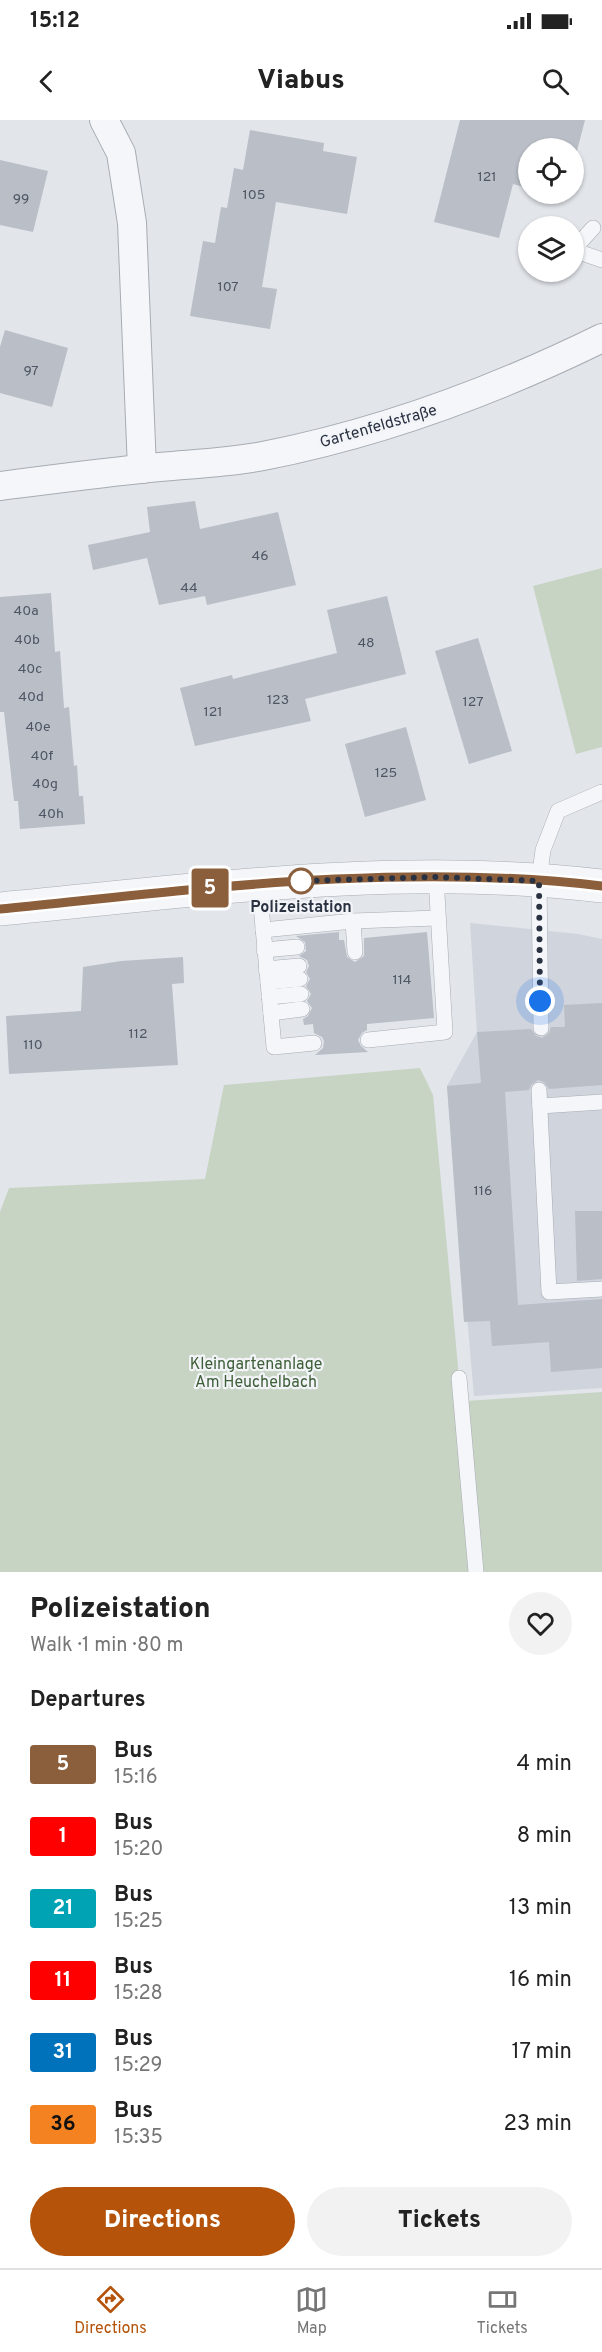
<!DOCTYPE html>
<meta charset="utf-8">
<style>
:root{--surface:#fff;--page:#f2f2f2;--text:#222;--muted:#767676;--line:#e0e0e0;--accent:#b45309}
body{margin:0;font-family:Overpass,sans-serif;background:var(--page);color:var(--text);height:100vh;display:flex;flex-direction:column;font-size:22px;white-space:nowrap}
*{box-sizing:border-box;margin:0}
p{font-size:20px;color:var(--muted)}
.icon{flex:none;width:33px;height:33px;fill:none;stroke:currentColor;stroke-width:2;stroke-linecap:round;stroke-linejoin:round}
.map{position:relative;height:1452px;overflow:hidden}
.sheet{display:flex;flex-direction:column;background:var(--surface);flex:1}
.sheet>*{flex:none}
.badge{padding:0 12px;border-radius:4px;font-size:21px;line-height:39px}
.controls{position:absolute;left:518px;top:18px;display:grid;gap:12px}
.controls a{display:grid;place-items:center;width:66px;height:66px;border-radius:50%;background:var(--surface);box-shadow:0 2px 4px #0004;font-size:30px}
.you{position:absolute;width:30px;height:30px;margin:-15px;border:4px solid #fff;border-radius:50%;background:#1a73e8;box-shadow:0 0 0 9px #1a73e833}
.map>.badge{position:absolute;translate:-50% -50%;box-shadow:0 0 0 3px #fff}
h2{padding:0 30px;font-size:22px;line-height:54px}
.round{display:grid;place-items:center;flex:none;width:63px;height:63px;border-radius:32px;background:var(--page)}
.headline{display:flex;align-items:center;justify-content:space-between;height:102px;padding:0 30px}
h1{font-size:28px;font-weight:800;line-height:45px}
.primary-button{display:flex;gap:12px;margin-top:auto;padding:12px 30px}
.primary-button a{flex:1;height:69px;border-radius:36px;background:var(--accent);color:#fff;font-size:24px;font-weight:800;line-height:69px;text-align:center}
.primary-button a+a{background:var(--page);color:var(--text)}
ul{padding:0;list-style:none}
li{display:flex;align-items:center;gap:18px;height:72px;padding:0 30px}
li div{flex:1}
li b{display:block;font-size:22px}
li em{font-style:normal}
li .badge{min-width:66px;font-weight:700;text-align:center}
.status{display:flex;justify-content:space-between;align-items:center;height:42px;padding:0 30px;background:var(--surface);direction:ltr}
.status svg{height:16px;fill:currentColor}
header{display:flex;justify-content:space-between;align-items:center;height:78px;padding:0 30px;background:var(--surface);font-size:27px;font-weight:800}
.dock{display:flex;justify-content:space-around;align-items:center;height:84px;border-top:2px solid var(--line);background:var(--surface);font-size:16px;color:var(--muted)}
.dock a{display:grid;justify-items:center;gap:3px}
.dock .current{color:var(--accent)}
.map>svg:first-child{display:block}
</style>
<div class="status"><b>15:12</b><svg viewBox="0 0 49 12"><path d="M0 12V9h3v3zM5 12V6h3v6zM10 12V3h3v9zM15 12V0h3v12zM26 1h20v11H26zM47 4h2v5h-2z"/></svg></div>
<header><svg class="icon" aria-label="back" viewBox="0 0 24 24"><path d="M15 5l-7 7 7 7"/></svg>Viabus<svg class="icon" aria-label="search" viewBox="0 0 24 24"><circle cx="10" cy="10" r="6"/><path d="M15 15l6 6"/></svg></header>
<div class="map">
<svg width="602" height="1452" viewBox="0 0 602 1452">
<rect width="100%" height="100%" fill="#e2e5ea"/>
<!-- built -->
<path fill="#d0d4dc" d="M 470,803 L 578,814 L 602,819 L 602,1268 L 474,1276 L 447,966 L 477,912 Z"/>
<!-- green -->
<g fill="#c7d4c3">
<path d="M 602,448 L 602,627 L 576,634 L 533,466 Z"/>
<path d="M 420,948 L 433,975 L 460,1268 L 471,1452 L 0,1452 L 0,1092 L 9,1068 L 205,1059 L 224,965 Z"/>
<path d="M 602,1272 L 602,1452 L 472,1452 L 466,1281 Z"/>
</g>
<!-- building -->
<g fill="#b9bec7">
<path d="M 460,0 L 585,0 L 573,46 L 573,28 L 528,28 L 528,68 L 513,64 L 499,118 L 434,102 Z"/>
<path d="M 250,10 L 324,23 L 323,31 L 357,37 L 347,94 L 276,82 L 262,167 L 277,169 L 270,209 L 190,196 L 203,121 L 215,123 L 221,87 L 227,88 L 234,48 L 243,50 Z"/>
<path d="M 0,40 L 48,51 L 33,112 L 0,105 Z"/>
<path d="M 5,210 L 68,228 L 52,287 L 0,273 L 0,227 Z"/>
<path d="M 195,381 L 200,409 L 278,392 L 296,465 L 207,485 L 205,476 L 159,485 L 147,438 L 93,450 L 88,425 L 150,412 L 147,387 Z"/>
<path d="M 51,473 L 55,532 L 60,531 L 64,588 L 69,587 L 74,646 L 77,645 L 79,676 L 83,676 L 85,704 L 20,709 L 18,681 L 14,681 L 4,592 L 0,592 L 0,477 Z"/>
<path d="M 387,476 L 406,554 L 305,579 L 311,601 L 195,626 L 180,568 L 232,555 L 233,559 L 337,533 L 327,490 Z"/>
<path d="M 478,518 L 512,631 L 469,644 L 435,531 Z"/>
<path d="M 406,607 L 426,680 L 365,697 L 345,624 Z"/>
<path d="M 339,812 L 339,820 L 344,820 L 347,837 L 355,842 L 364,836 L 364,818 L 427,812 L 434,898 L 367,904 L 367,910 L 362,913 L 358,920 L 361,926 L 368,932 L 315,935 L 323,928 L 324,921 L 322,917 L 314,913 L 313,904 L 304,905 L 303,899 L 308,896 L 312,888 L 307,881 L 311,874 L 306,866 L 310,859 L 306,852 L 309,846 L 307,840 L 299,836 L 306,831 L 305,822 L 296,816 Z"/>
<path d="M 183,837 L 184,863 L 172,864 L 178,945 L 9,954 L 6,896 L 81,891 L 83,847 L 121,841 Z"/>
<path d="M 602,883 L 602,965 L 549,969 L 544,962 L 538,960 L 531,965 L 529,970 L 505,972 L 518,1185 L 602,1179 L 602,1248 L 551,1252 L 549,1222 L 492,1226 L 490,1201 L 464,1202 L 447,966 L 481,963 L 477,912 L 531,909 L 536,916 L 542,918 L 549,913 L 551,907 L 565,907 L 564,885 Z"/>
<path d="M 575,1091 L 602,1091 L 602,1159 L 577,1161 Z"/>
</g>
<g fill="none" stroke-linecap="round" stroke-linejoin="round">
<defs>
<g id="service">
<path d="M 573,130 L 602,140"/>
<path d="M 573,130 L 593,108"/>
<path d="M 259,764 L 274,927 L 314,923"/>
<path d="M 263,810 L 353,801"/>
<path d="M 264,830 L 297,827"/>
<path d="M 355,832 L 353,801 L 437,798"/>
<path d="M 266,849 L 299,846"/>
<path d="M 268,862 L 300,859"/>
<path d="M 269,877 L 301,874"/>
<path d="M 271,893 L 302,889"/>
<path d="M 541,908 L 539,761 L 543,730 L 558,691 L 602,672"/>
<path d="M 368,920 L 445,912 L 436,757"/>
<path d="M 539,970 L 549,1172 L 602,1169"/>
<path d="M 540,986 L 602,982"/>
<path d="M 459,1258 L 476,1452"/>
</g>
<g id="minor">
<path d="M 104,0 L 121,33 L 132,103 L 142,349"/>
<path d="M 0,366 C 47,360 93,354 140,349 C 181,344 222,344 263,336 C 381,313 494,271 602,218"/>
</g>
<path id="tertiary" d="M 0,789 C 199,770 402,742 602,766"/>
</defs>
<!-- service casing -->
<use href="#service" stroke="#a7acb4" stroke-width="16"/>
<!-- minor casing -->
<use href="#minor" stroke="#a7acb4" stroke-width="30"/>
<!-- tertiary casing -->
<use href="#tertiary" stroke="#a7acb4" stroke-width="34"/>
<!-- service -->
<use href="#service" stroke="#f5f6f9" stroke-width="15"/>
<!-- minor -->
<use href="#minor" stroke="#f5f6f9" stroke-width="28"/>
<!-- tertiary -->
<use href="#tertiary" stroke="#f5f6f9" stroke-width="33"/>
</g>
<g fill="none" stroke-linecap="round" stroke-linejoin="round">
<defs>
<path id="line" d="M 0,789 C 199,769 402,742 602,766"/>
</defs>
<!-- line casing -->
<use href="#line" stroke="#fff" stroke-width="14"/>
<!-- line -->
<use href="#line" stroke="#8b5e3c" stroke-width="9"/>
<!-- walk -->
<path stroke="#2a3242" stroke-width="6" stroke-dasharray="0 10.8" d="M 301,761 L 298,761 L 436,757 L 539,761 L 540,881"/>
</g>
<!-- markers -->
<circle fill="#fff" stroke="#8b5e3c" stroke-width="3" cx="301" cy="761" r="12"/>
<g text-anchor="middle" stroke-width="4.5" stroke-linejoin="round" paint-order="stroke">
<!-- number labels -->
<g font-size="14" fill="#4e5563">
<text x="487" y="61">121</text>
<text x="254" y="79">105</text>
<text x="21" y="83">99</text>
<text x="228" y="171">107</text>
<text x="31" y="255">97</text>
<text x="260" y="440">46</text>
<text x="189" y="472">44</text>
<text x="26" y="495">40a</text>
<text x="27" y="524">40b</text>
<text x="366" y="527">48</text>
<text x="30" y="553">40c</text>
<text x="31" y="581">40d</text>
<text x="278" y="584">123</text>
<text x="473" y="586">127</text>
<text x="213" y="596">121</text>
<text x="38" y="611">40e</text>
<text x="42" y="640">40f</text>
<text x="386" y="657">125</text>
<text x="45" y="668">40g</text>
<text x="51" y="698">40h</text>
<text x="402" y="864">114</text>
<text x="138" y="918">112</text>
<text x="33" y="929">110</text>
<text x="483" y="1075">116</text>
</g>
<!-- street labels -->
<g font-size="16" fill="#2a3242" stroke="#f2f4f8">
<text transform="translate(378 305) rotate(-16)" y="6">Gartenfeldstraße</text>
</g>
<!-- stop labels -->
<g font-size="16" font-weight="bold" fill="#2a3242" stroke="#f2f4f8">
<text x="301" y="792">Polizeistation</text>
</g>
<!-- park labels -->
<g font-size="16" fill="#3d5e37" stroke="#f2f4f8">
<text x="256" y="1249">Kleingartenanlage<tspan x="256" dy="18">Am Heuchelbach</tspan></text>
</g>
</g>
</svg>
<div class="controls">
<a><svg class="icon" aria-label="locate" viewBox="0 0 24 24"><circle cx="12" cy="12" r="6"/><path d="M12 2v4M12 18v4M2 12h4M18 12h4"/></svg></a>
<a><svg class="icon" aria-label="layers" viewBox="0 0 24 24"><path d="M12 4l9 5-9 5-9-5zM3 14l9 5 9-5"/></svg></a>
</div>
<div class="you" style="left:540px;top:881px"></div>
<b class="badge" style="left:210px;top:768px;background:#8b5e3c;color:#fff">5</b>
</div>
<section class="sheet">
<div class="headline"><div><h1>Polizeistation</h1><p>Walk · 1 min · 80 m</p></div><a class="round"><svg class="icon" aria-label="heart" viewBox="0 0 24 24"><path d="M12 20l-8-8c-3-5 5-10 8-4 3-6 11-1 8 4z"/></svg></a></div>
<h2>Departures</h2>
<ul>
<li><span class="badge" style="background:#8b5e3c;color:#fff">5</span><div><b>Bus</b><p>15:16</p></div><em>4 min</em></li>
<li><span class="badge" style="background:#f00;color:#fff">1</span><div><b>Bus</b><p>15:20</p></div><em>8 min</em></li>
<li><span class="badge" style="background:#00a3b4;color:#fff">21</span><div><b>Bus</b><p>15:25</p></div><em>13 min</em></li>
<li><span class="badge" style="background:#f00;color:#fff">11</span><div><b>Bus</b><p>15:28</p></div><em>16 min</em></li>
<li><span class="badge" style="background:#0072bc;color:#fff">31</span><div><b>Bus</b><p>15:29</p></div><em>17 min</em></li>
<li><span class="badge" style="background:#f58220;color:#111">36</span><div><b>Bus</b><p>15:35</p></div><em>23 min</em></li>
</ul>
<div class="primary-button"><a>Directions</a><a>Tickets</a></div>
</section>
<nav class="dock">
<a class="current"><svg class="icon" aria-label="directions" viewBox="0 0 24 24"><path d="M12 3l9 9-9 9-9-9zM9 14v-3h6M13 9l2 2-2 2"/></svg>Directions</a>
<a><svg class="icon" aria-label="map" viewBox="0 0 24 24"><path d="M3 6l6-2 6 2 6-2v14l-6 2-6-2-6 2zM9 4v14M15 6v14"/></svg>Map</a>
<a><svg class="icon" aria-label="tickets" viewBox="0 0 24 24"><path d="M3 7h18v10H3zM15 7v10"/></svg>Tickets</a>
</nav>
